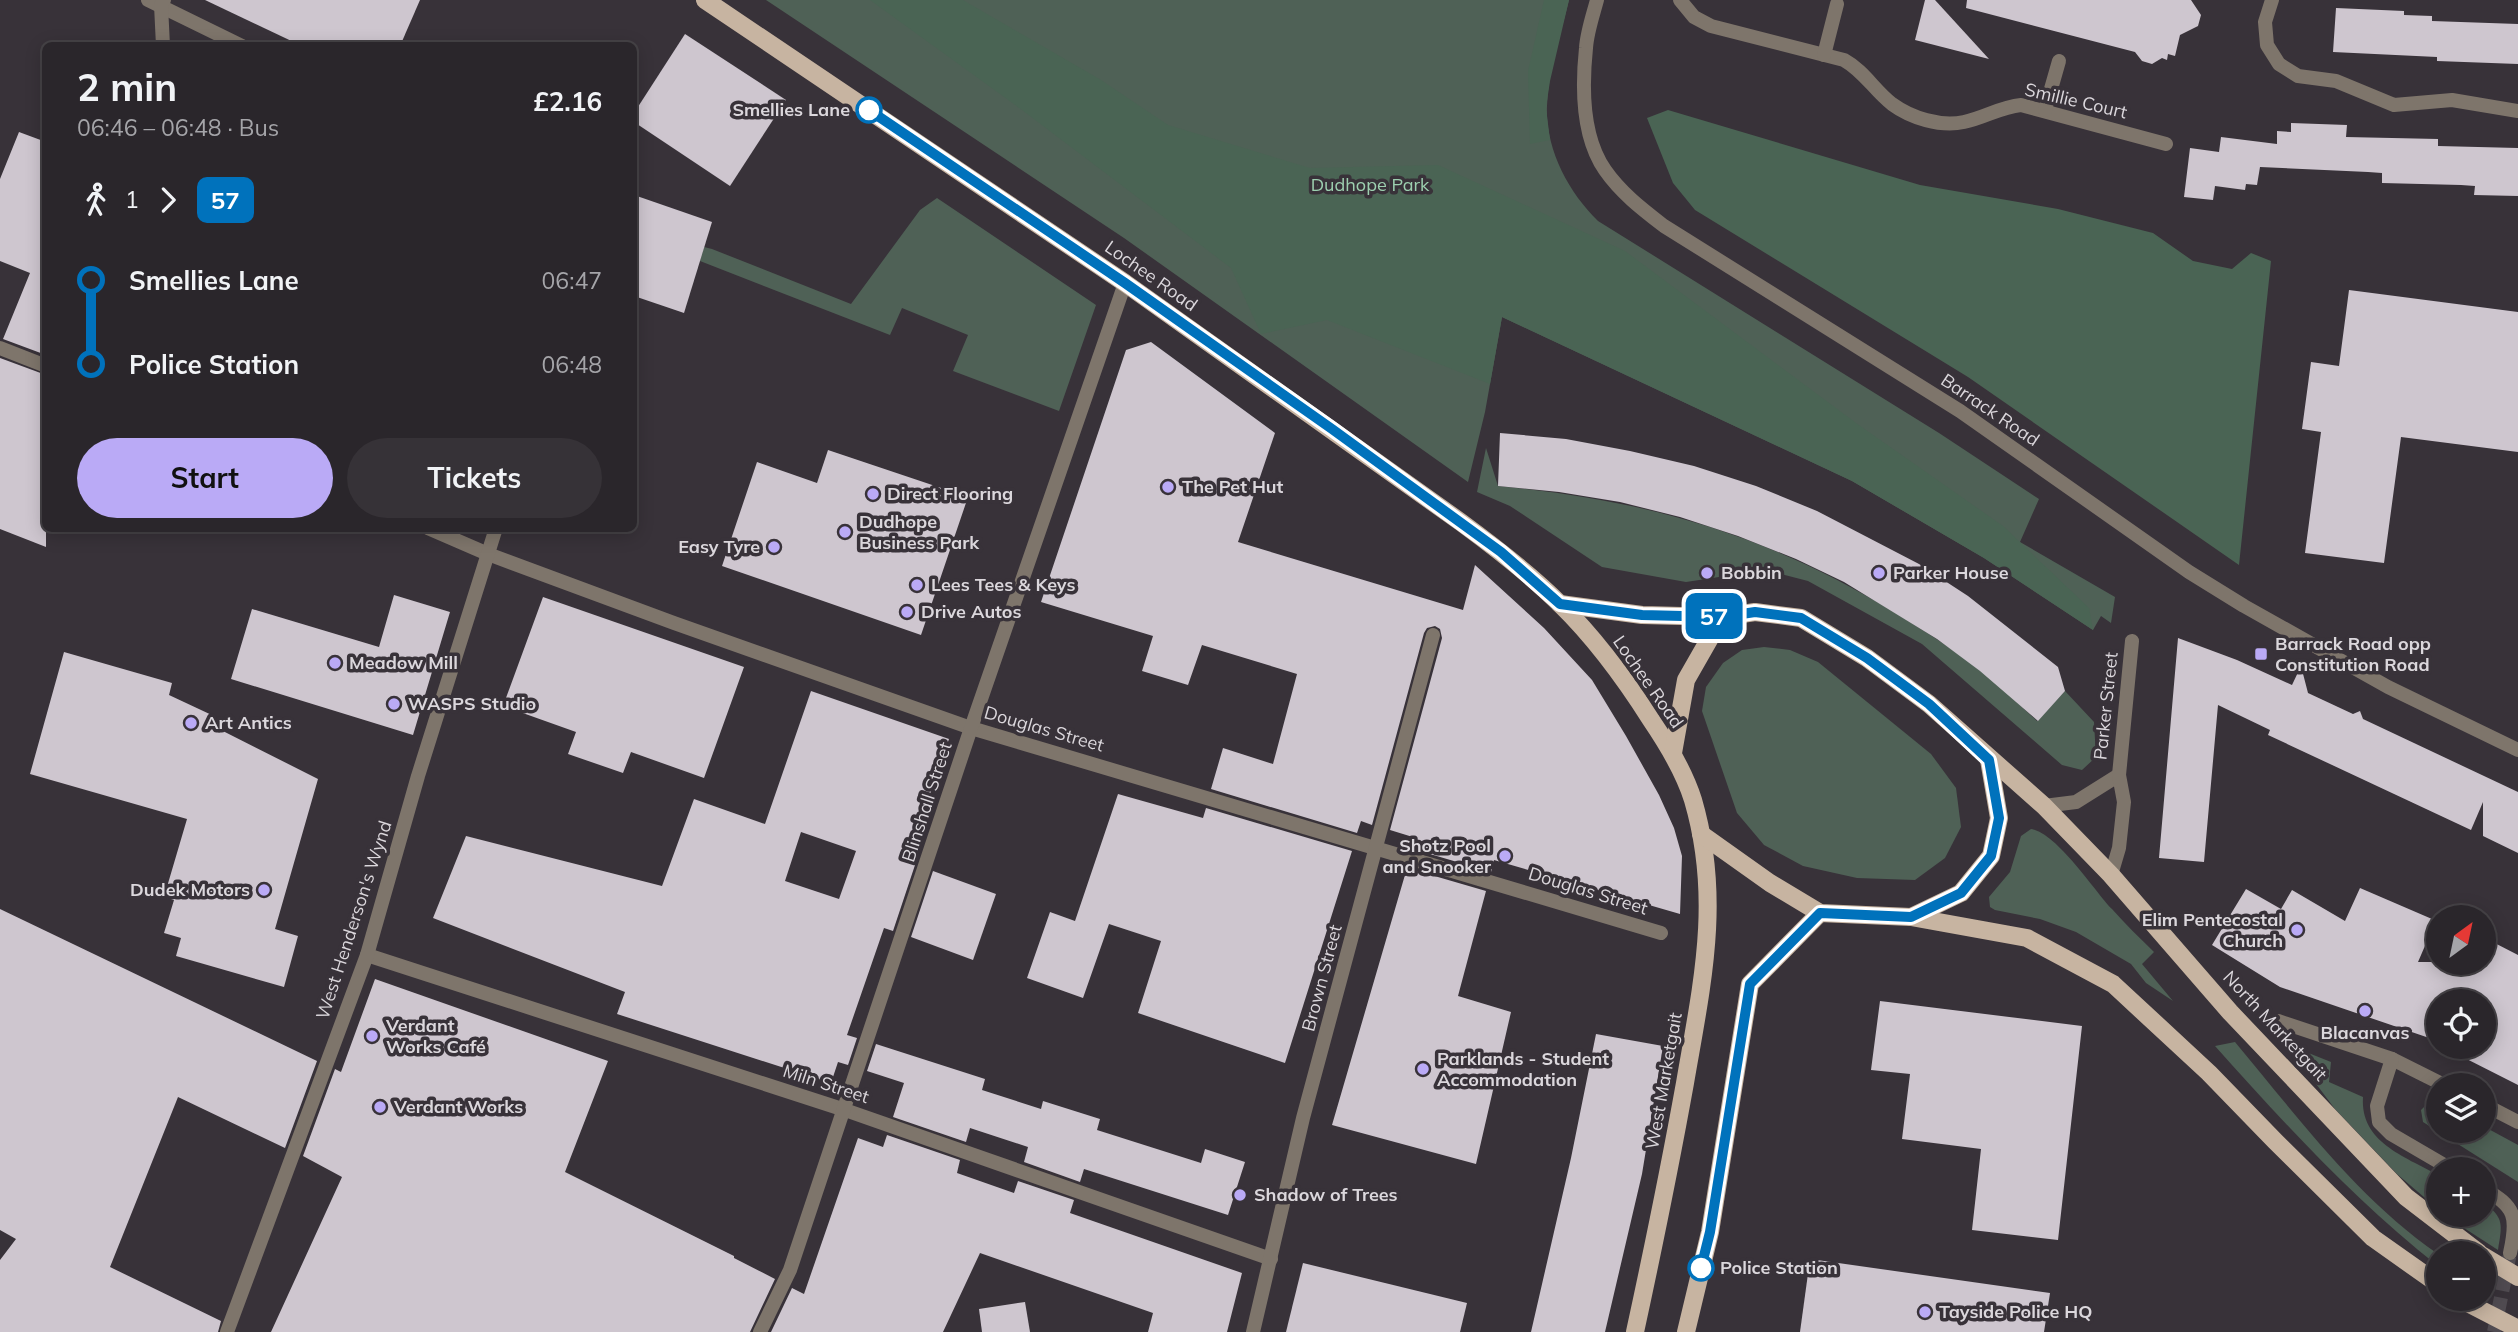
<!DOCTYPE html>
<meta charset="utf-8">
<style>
:root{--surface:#2a262b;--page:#363237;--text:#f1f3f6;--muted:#a5a5a9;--line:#464347;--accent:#baaaf6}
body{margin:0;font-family:Mulish,sans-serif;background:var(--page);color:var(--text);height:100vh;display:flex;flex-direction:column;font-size:26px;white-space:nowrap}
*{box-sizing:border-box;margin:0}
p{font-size:23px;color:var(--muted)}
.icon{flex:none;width:38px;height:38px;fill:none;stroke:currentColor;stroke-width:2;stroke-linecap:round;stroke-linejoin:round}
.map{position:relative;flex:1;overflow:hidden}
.drawer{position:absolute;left:42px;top:42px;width:595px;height:490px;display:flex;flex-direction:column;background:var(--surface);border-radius:10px;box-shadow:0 4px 18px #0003,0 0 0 2px var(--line)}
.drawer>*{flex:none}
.badge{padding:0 14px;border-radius:10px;font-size:24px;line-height:46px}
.needle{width:46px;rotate:33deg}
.tools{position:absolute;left:2426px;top:905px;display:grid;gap:14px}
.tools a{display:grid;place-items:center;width:70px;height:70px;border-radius:50%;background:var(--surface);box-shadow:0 4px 18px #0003,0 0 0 2px var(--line);font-size:35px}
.map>.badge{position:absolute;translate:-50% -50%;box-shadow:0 0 0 4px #fff}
.legs{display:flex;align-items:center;gap:10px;height:77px;padding:0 35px;font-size:23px}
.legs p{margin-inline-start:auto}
.head{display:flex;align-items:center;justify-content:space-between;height:119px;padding:0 35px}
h1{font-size:38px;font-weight:700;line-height:52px}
.button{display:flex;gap:14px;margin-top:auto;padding:14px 35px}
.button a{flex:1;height:80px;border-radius:42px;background:var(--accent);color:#111;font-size:28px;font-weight:700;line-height:80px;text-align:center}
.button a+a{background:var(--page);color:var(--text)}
ul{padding:0 35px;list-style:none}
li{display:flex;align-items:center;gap:24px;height:84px;font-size:26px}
li i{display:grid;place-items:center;width:10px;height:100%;margin:0 9px;background:currentColor}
li i::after{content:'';width:18px;height:18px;margin:-9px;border:5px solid;border-radius:50%;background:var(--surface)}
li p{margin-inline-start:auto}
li:first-child i{background:linear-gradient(#0000 50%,currentColor 0)}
li:last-child i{background:linear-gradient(currentColor 50%,#0000 0)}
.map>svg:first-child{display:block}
</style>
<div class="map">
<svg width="2518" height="1332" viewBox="0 0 2518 1332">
<rect width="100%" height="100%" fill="#383239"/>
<!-- green -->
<g fill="#4f6156">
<path d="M 766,0 L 1569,0 C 1561,34 1548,70 1547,106 C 1545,148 1568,192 1598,221 L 1939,433 L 2039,499 L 2020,542 L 2115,597 L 2111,623 L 2101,616 L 2093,630 L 1984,558 L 1852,481 L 1502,317 L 1485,412 L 1468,482 L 1124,238 Z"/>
<path d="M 937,198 L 1096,305 L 1059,411 L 953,371 L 968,335 L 902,308 L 890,335 L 700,261 L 704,247 L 712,249 L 851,304 L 920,210 Z"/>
<path d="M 1486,448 L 1498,486 C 1646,500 1766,534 1894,612 C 1924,631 1954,649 1982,672 C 2001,687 2019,704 2037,721 L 2065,691 L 2094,722 L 2096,757 L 2082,770 L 2062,765 L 1922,644 L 1808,581 L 1765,570 L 1686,582 L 1602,567 L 1510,506 L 1477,492 Z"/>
<path d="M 1764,647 L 1790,650 L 1818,662 L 1931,754 L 1956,788 L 1961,827 L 1945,858 L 1915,880 L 1857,878 L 1803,866 L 1764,845 L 1737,813 L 1702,711 L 1706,687 L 1723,663 L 1742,650 Z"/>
<path d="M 2031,829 C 2056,832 2094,890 2112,909 C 2125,924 2140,938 2154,952 L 2142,964 L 2173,1001 L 2146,983 L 2131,964 L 2076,932 L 2040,919 L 1995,910 L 1990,907 L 1989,897 L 2010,872 L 2021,836 Z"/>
<path d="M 2235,1042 C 2297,1116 2357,1198 2438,1254 L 2438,1266 C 2355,1201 2285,1124 2215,1046 Z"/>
<path d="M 2286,1044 L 2331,1062 L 2329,1082 L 2363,1097 C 2360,1142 2404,1156 2438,1175 L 2438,1209 L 2397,1174 L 2335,1109 Z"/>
<path d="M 2430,1101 L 2438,1102 L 2438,1130 L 2483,1130 L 2483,1126 L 2518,1145 L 2518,1182 L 2423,1122 L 2421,1110 Z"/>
<path d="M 2483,1202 C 2505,1218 2502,1225 2498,1250 L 2444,1215 L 2483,1214 Z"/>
</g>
<!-- forest -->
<g fill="#4a6454">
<path d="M 870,0 L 963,0 L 1101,80 L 1168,125 L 1310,168 L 1438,165 L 1625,251 L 1856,423 L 2003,526 L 2089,608 L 2093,630 L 1984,558 L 1852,481 L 1502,317 L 1490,384 L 1327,320 L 1261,334 L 1231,268 L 1022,110 Z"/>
<path d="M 1544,0 L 1569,0 L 1550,81 L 1546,108 L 1550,140 L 1530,144 L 1528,71 Z"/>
<path d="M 1668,110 L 1920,185 L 2058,209 L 2153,233 L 2193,261 L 2232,269 L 2251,253 L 2271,261 L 2239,565 L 1968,377 L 1695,210 L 1673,183 L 1647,118 Z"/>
</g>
<!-- building -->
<g fill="#cec6cf" fill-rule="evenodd">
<path d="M 205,0 L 420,0 L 400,46 L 302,46 Z"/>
<path d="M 1925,0 L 1935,0 L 1989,59 L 1915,40 Z"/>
<path d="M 1967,0 L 2191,0 L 2201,15 L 2198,26 L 2180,35 L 2175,56 L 2168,54 L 2167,60 L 2162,58 L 2152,64 L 2142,61 L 2135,52 L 1966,8 Z"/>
<path d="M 2336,8 L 2404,11 L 2404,15 L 2432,16 L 2432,21 L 2518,24 L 2518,64 L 2437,61 L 2437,57 L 2333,52 Z"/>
<path d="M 685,34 L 786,100 L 730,186 L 634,122 L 634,113 Z"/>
<path d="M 2291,123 L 2347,125 L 2346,137 L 2438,139 L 2438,146 L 2518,148 L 2518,196 L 2474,195 L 2475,186 L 2461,185 L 2382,183 L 2382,173 L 2368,172 L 2260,167 L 2257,185 L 2246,184 L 2245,190 L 2215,186 L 2213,200 L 2184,197 L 2190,148 L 2219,152 L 2221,137 L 2277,144 L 2277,131 L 2291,132 Z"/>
<path d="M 19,132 L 46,142 L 46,355 L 3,339 L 30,273 L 0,261 L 0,179 Z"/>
<path d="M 634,195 L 712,222 L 684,313 L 634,296 Z"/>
<path d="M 2349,290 L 2518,312 L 2518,452 L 2401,437 L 2384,563 L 2305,553 L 2321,432 L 2302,429 L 2311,362 L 2339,366 Z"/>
<path d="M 1151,342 L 1275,433 L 1238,542 L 1463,610 L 1475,565 L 1544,628 L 1592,680 L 1626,736 L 1659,795 L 1674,828 L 1682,856 L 1680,914 L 1494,860 L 1491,872 L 1413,849 L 1416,838 L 1390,830 L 1442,638 L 1440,629 L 1435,626 L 1427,628 L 1424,633 L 1372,825 L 1361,821 L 1357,833 L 1211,789 L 1223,748 L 1273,764 L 1297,674 L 1202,645 L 1188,685 L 1142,671 L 1153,636 L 1041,602 L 1126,350 Z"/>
<path d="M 0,358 L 46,375 L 46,547 L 0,529 Z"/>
<path d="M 1500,433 L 1566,439 L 1630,451 L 1694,466 L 1756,486 L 1817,511 L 1919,564 L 1968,596 L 2058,667 L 2065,691 L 2038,721 L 1980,671 L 1937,639 L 1844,582 L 1796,559 L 1738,536 L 1680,517 L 1620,502 L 1559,492 L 1498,486 Z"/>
<path d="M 828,450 L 968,497 L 921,635 L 722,566 L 757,462 L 817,483 Z"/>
<path d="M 394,595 L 450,612 L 413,735 L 231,679 L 252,609 L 379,647 Z"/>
<path d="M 543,597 L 744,667 L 704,778 L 631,752 L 623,773 L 568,754 L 576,732 L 503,706 Z"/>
<path d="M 2178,638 L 2237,660 L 2292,685 L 2301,666 L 2308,693 L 2353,714 L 2360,711 L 2363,719 L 2518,792 L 2518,853 L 2483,836 L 2483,802 L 2471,830 L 2268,735 L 2270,730 L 2218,705 L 2204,862 L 2159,858 Z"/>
<path d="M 64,652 L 172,683 L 169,695 L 216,717 L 213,726 L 318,779 L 275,929 L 298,936 L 284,987 L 176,956 L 181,938 L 164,933 L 174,900 L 164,897 L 187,819 L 30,774 Z"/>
<path d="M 811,691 L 949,739 L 907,862 L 915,865 L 893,931 L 884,928 L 847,1035 L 857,1038 L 848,1065 L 838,1062 L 831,1083 L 617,1014 L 625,992 L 433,918 L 466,836 L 662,886 L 694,799 L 765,824 ZM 801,832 L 856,851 L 839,899 L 785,881 Z"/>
<path d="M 1118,794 L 1203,818 L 1206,808 L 1352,851 L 1285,1063 L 1138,1013 L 1161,941 L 1109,924 L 1083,998 L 1027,978 L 1050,912 L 1075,921 Z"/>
<path d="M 1407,868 L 1486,891 L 1458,996 L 1511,1012 L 1476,1164 L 1332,1125 Z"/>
<path d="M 933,871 L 996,894 L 973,960 L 911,937 Z"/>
<path d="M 2360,888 L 2432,919 L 2430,923 L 2434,925 L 2418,962 L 2483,962 L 2483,937 L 2518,955 L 2518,1085 L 2441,1046 L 2483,1046 L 2483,1001 L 2438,1001 L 2438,1041 L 2280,987 L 2212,945 L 2246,889 L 2281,909 L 2292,890 L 2345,921 Z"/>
<path d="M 0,909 L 317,1061 L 285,1148 L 178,1097 L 110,1267 L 221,1321 L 218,1332 L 0,1332 L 0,1260 L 16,1239 L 0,1230 Z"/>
<path d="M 375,979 L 608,1061 L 565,1172 L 734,1256 L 734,1258 L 775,1279 L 750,1332 L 271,1332 L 342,1177 L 303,1156 L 335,1069 L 341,1072 Z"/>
<path d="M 1880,1001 L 2082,1026 L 2058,1240 L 1972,1230 L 1981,1149 L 1902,1139 L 1910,1074 L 1871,1070 Z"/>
<path d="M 1596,1034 L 1663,1046 L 1642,1174 L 1605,1332 L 1531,1332 L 1571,1158 Z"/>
<path d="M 876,1044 L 985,1079 L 982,1090 L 1041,1109 L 1043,1101 L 1100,1119 L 1097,1130 L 1201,1163 L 1205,1149 L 1245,1162 L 1228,1215 L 1084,1169 L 1080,1182 L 1024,1162 L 1028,1147 L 970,1128 L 966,1142 L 893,1117 L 904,1083 L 867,1071 Z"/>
<path d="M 887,1135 L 960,1160 L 957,1173 L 1014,1193 L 1018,1181 L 1074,1200 L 1070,1213 L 1242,1273 L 1227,1332 L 1148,1332 L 1153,1313 L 980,1253 L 943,1332 L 771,1332 L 792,1288 L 804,1294 L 858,1138 L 883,1147 Z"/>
<path d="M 1810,1259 L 2050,1293 L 2044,1332 L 1800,1332 Z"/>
<path d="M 1303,1263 L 1467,1303 L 1460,1332 L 1286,1332 Z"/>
<path d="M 1025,1302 L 1030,1332 L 982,1332 L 979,1309 Z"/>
</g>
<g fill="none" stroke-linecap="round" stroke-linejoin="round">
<!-- street-tunnel -->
<path stroke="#504b51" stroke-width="14" stroke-dasharray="14 7" stroke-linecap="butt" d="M 2494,1332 L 2510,1253"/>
<!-- street -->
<g stroke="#7e756b" stroke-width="14">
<path d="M 148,0 L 242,46"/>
<path d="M 1597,0 C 1593,15 1587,32 1586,48 C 1582,86 1582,137 1605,170 C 1621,193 1642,209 1664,226 L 1960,411 L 2189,572 L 2244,606 L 2388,687 L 2518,750"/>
<path d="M 1680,0 L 1694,17 L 1711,26 L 1844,60 C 1864,71 1874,90 1892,104 C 1911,118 1940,127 1964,122 C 1984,118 2000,107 2021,105 L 2166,144"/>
<path d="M 2272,0 L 2265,22 L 2267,45 L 2279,64 L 2298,76 L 2336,81 L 2394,105 L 2452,100 L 2518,111"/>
<path d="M 163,46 L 161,5 L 164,0"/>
<path d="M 1824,55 L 1837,4"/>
<path d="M 2045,110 L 2059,61"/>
<path d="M 0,348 L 46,366"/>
<path d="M 428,528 L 488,554 L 674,623 L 971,728 L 1661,933"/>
<path d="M 2044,806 L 2076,802 L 2119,775"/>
<path d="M 2111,875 L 2119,848 L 2124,802 L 2119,775 L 2132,641"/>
<path d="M 367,955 L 845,1110 L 1271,1259"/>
<path d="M 2278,1021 L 2392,1059 L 2444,1085"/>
<path d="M 2392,1059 L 2377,1106 L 2379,1122 L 2391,1134 L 2451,1169"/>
<path d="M 2483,1104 L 2518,1122"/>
<path d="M 2483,1188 C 2516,1207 2518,1217 2510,1253"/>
<path d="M 227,1332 L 367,955 L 418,776 L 496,528"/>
<path d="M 760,1332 L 790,1270 L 971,728 L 1125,283"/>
<path d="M 1253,1332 L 1303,1118 L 1433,635"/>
</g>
<!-- primary -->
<g stroke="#c7b4a1" stroke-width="18">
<path d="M 705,0 L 1125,283 L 1462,523 C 1496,548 1530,574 1560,604 C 1595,638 1625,679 1651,720 C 1668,745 1684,771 1693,800 C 1722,899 1702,984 1685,1083 C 1670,1166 1653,1249 1635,1332"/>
<path d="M 1560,604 L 1642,615 L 1722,617 L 1755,612 L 1801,618 L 1867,658 L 1929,704 L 2044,806 L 2111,875 L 2230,1012 L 2406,1197 L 2479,1253"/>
<path d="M 1673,753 L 1686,680 L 1722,617"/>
<path d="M 1701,834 L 1770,883 L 1820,913 L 1911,917 L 2027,938 L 2113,984 L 2209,1073 L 2275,1141 L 2373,1238 L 2438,1284"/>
<path d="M 1911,917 L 1961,893 L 1991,856 L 1999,818 L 1989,760"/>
<path d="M 2483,1256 L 2518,1277"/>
<path d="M 2458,1298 L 2518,1329"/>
<path d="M 1686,1332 L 1710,1232 L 1750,984 L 1820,913"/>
</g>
</g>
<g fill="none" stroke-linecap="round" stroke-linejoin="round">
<defs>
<path id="line-1" d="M 869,110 L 1125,283 L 1332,429 L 1501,552 L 1560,604 L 1642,615 L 1722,617 L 1755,612 L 1801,618 L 1867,658 L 1929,704 L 1989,760 L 1999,818 L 1991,856 L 1961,893 L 1911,917 L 1820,913 L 1750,984 L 1710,1232 L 1701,1268"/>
</defs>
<!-- line-1 casing -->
<use href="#line-1" stroke="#fff" stroke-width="16"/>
<!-- line-1 -->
<use href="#line-1" stroke="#0072bc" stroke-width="10"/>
</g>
<!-- markers -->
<g fill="#fff" stroke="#0072bc" stroke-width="3.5">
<circle cx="869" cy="110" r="12"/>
<circle cx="1701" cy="1268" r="12"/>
</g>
<g fill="#baaaf6" stroke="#383239" stroke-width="2.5">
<circle cx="1168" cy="487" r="7"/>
<circle cx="873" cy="494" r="7"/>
<circle cx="845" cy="532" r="7"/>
<circle cx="774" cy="547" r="7"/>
<circle cx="1707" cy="573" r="7"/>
<circle cx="1879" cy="573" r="7"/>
<circle cx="917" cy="585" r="7"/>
<circle cx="907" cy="612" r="7"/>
<rect x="2254" y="647" width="14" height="14" rx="3.5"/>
<circle cx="335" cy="663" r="7"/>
<circle cx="394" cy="704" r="7"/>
<circle cx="191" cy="723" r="7"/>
<circle cx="1505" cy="856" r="7"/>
<circle cx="264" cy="890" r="7"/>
<circle cx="2297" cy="930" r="7"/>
<circle cx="2365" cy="1011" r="7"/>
<circle cx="372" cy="1036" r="7"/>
<circle cx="1423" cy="1069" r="7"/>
<circle cx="380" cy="1107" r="7"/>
<circle cx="1240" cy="1195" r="7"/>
<circle cx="1925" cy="1312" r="7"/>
</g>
<g text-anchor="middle" stroke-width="7" stroke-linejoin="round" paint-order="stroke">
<!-- street labels -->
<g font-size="18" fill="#dbd7dc" stroke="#383239">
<text transform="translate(2076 101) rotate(13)" y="6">Smillie Court</text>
<text transform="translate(1151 276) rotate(35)" y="6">Lochee Road</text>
<text transform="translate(1990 410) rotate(34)" y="6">Barrack Road</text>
<text transform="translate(1648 682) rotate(55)" y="6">Lochee Road</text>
<text transform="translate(2106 706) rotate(-84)" y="6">Parker Street</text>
<text transform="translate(1044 729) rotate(16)" y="6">Douglas Street</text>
<text transform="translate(927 802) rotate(-72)" y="6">Blinshall Street</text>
<text transform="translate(1588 891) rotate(17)" y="6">Douglas Street</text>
<text transform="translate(354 920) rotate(-72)" y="6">West Henderson's Wynd</text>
<text transform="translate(1322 978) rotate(-75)" y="6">Brown Street</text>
<text transform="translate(2275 1026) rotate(47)" y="6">North Marketgait</text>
<text transform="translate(1664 1081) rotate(-80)" y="6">West Marketgait</text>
<text transform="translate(826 1084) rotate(18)" y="6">Miln Street</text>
</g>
<!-- stop labels -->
<g font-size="18" font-weight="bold" fill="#dbd7dc" stroke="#383239" text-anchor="end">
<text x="850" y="116">Smellies Lane</text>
<text x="1720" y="1274" text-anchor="start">Police Station</text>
</g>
<!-- park labels -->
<g font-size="18" fill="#9dd0b0" stroke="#383239">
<text x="1370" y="191">Dudhope Park</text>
</g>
<!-- poi labels -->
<g font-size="18" font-weight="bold" fill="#dbd7dc" stroke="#383239" text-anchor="start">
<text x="1182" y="493">The Pet Hut</text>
<text x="887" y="500">Direct Flooring</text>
<text x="859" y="528">Dudhope<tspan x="859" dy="21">Business Park</tspan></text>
<text x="760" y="553" text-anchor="end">Easy Tyre</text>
<text x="1721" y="579">Bobbin</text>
<text x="1893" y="579">Parker House</text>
<text x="931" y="591">Lees Tees &amp; Keys</text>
<text x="921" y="618">Drive Autos</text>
<text x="2275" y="650">Barrack Road opp<tspan x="2275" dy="21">Constitution Road</tspan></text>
<text x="349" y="669">Meadow Mill</text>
<text x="408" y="710">WASPS Studio</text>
<text x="205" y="729">Art Antics</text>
<text x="1491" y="852" text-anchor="end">Shotz Pool<tspan x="1491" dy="21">and Snooker</tspan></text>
<text x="250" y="896" text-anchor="end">Dudek Motors</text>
<text x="2283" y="926" text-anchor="end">Elim Pentecostal<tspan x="2283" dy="21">Church</tspan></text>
<text x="386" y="1032">Verdant<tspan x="386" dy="21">Works Café</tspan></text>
<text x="2365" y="1039" text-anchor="middle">Blacanvas</text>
<text x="1437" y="1065">Parklands - Student<tspan x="1437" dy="21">Accommodation</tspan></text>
<text x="394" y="1113">Verdant Works</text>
<text x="1254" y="1201">Shadow of Trees</text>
<text x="1939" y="1318">Tayside Police HQ</text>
</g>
</g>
</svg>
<div class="tools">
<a><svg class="needle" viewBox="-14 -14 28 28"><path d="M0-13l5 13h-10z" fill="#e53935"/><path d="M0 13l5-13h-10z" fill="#a5a5a9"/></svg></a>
<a><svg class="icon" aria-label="locate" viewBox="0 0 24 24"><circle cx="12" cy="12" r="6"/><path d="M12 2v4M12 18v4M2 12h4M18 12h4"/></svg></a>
<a><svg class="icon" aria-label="layers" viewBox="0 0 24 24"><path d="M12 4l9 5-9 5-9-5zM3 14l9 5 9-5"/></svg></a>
<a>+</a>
<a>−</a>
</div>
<b class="badge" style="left:1714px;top:616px;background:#0072bc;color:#fff">57</b>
<section class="drawer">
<div class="head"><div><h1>2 min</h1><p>06:46 – 06:48 · Bus</p></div><b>£2.16</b></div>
<div class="legs"><svg class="icon" aria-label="walk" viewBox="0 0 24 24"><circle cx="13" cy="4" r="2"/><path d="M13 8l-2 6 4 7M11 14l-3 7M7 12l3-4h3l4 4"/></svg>1<svg class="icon" aria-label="forward" viewBox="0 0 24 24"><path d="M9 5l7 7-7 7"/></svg><b class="badge" style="background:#0072bc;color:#fff">57</b></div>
<ul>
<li><i style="color:#0072bc"></i><b>Smellies Lane</b><p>06:47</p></li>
<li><i style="color:#0072bc"></i><b>Police Station</b><p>06:48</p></li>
</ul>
<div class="button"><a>Start</a><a>Tickets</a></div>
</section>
</div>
